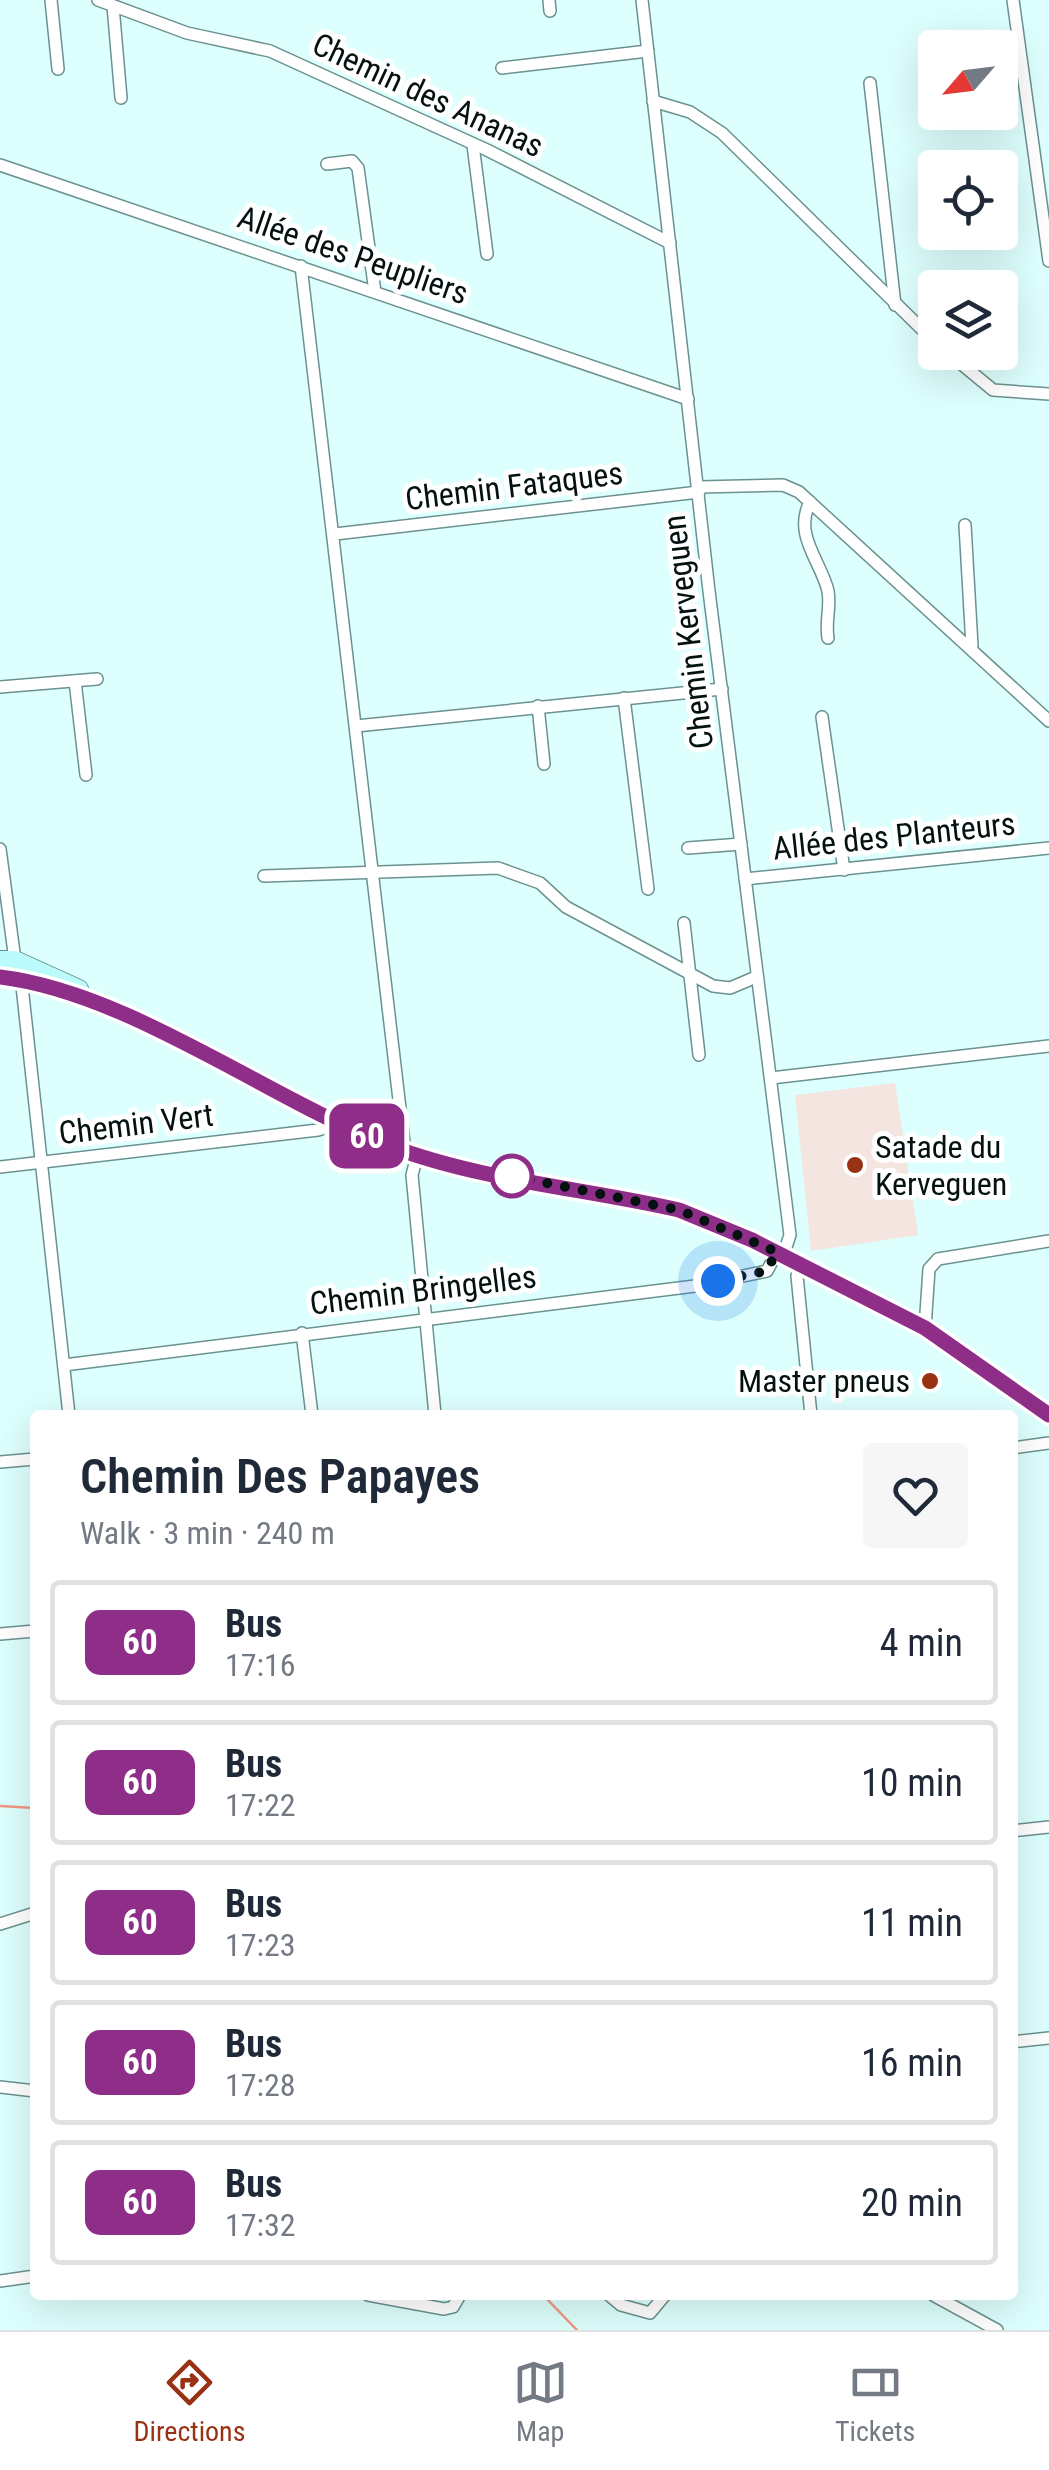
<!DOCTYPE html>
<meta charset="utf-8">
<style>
:root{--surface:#fff;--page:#f6f6f7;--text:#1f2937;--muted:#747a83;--line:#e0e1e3;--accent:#993113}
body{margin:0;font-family:"Roboto Condensed",sans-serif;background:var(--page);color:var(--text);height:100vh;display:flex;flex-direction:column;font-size:38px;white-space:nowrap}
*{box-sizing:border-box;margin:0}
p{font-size:32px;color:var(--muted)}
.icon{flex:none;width:55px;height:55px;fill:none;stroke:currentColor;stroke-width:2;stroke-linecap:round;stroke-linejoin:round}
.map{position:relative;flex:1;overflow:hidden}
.details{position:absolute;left:30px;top:1410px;width:988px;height:890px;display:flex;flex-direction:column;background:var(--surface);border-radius:10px;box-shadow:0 10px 40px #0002}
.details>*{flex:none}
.badge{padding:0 20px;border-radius:15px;font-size:35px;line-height:65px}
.needle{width:65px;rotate:242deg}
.tools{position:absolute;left:918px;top:30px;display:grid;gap:20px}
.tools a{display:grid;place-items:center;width:100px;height:100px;border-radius:10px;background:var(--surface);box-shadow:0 10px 40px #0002;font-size:50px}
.you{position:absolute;width:50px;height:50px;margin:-25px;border:8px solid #fff;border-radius:50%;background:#1a73e8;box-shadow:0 0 0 15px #1a73e833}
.map>.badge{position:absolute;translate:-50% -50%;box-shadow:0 0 0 5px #fff}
.round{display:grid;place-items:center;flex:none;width:105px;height:105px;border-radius:10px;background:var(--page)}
.headline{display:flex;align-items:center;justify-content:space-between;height:170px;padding:0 50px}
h1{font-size:48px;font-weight:600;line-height:75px}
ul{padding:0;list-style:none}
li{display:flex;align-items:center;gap:30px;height:125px;margin:0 20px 15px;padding:0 30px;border:5px solid var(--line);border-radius:10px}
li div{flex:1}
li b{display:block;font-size:38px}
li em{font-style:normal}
li .badge{min-width:110px;font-weight:700;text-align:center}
.tabs{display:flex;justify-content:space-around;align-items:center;height:140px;border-top:2px solid var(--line);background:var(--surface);font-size:28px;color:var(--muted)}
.tabs a{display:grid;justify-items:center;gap:5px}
.tabs .on{color:var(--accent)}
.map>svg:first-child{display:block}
</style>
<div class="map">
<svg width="1049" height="2330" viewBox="0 0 1049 2330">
<rect width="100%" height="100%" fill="#ddfffd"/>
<!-- green -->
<path fill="#f5e5e1" d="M 895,1083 L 918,1235 L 811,1251 L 795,1095 Z"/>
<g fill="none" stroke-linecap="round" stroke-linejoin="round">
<!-- stream -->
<g stroke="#f09981" stroke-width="2.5">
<path d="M 0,1806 L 35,1808"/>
<path d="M 543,2295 L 577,2330"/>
</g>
<defs>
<g id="street">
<path d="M 51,0 L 58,69"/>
<path d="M 98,0 L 187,33 L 270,51 L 487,150 L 670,243"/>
<path d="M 549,0 L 550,11"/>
<path d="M 642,0 L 709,591 L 790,1235 L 783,1256"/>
<path d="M 1013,0 L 1049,261"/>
<path d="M 113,6 L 121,98"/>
<path d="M 502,68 L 648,51"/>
<path d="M 870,83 L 895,305"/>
<path d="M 653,101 L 690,112 L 722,133 L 935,342"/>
<path d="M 473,145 L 487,254"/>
<path d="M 327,164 L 352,161 L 358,168 L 375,292"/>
<path d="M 0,165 L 688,399"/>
<path d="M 301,266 L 405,1151"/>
<path d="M 947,352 L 993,390 L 1049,394"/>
<path d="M 699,487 L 783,485 L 799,492 L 1049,721"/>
<path d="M 810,502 C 793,535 821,561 828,591 C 831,607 825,622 828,638"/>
<path d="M 965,525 L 972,646"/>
<path d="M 335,534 L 699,492"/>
<path d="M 75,681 L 86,775"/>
<path d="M 0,687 L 97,679"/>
<path d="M 624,698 L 648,889"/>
<path d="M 538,706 L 544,764"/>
<path d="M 822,717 L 844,870"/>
<path d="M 356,726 L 722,689"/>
<path d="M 688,848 L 741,844"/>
<path d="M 0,849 L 15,960"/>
<path d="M 264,876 L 498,868 L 540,883 L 566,907 L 713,986 L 730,988 L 756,977"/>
<path d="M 745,879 L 1049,848"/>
<path d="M 684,923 L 699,1055"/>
<path d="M 21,977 L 69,1415"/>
<path d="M 771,1078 L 1049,1046"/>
<path d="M 417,1156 L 412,1175 L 435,1415"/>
<path d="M 0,1167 L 318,1130 L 331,1126 L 333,1121"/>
<path d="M 801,1265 L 797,1276 L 811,1415"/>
<path d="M 925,1328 L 929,1269 L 938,1259 L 1049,1241"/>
<path d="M 302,1333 L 312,1415"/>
<path d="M 64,1365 L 695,1286 L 767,1271 L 777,1252"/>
<path d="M 1012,1448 L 1049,1443"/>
<path d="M 0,1462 L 35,1459"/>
<path d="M 0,1634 L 35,1631"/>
<path d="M 1012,1831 L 1049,1827"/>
<path d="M 0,1924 L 35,1913"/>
<path d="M 1012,2042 L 1049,2038"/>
<path d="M 0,2087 L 35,2091"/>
<path d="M 0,2281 L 35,2276"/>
<path d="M 368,2295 L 444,2309 L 453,2307 L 460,2295"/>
<path d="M 609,2295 L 621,2305 L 650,2313 L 665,2295"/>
<path d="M 933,2295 L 997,2330"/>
</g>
<g id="secondary">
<path d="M 0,960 L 15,960 L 79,989"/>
<path d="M 0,977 C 125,992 259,1090 376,1140 C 470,1180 579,1187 679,1210 L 751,1240 L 925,1328 L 1049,1415"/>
</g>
</defs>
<!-- street casing -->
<use href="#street" stroke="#6a9290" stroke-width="14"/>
<!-- secondary casing -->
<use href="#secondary" stroke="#6a9290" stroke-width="20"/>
<!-- street -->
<use href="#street" stroke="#fff" stroke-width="11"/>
<!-- secondary -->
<use href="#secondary" stroke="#bbfbfb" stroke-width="18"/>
</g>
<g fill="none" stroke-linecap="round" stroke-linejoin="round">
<defs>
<path id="line" d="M 0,977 C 124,992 259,1091 375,1140 C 470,1180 579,1187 679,1210 L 752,1240 L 925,1328 L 1049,1415"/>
</defs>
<!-- line casing -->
<use href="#line" stroke="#fff" stroke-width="22"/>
<!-- line -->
<use href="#line" stroke="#8f2e88" stroke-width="15"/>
<!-- walk -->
<path stroke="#031111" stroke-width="10" stroke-dasharray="0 18" d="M 512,1176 L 679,1210 L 777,1252 L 766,1271 L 718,1281"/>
</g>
<!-- markers -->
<g fill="#993113" stroke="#fff" stroke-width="4">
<circle cx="855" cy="1165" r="10"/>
<circle cx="930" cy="1381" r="10"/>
</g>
<circle fill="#fff" stroke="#8f2e88" stroke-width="5" cx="512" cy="1176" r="20"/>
<g text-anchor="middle" stroke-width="10" stroke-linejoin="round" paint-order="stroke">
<!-- street labels -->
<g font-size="32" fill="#031111" stroke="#fff">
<text transform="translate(428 95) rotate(25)" y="11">Chemin des Ananas</text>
<text transform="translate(353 255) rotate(19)" y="11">Allée des Peupliers</text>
<text transform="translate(514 486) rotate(-7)" y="11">Chemin Fataques</text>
<text transform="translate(688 632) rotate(-97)" y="11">Chemin Kerveguen</text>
<text transform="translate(894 836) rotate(-6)" y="11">Allée des Planteurs</text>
<text transform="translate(136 1124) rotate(-7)" y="11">Chemin Vert</text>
<text transform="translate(423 1290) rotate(-7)" y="11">Chemin Bringelles</text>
</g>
<!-- poi labels -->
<g font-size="32" fill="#031111" stroke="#fff" text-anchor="start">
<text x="875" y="1158">Satade du<tspan x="875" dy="37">Kerveguen</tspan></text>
<text x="910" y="1392" text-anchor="end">Master pneus</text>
</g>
</g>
</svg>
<div class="tools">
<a><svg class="needle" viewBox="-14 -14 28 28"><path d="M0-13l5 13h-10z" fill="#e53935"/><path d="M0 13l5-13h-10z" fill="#747a83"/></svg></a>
<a><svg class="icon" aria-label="locate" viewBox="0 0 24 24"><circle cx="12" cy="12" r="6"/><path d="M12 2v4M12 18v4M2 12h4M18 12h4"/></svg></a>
<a><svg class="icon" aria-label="layers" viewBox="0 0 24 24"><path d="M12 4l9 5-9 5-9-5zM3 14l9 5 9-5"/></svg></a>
</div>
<div class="you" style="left:718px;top:1281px"></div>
<b class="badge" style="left:367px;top:1136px;background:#8f2e88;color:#fff">60</b>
<section class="details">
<div class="headline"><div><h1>Chemin Des Papayes</h1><p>Walk · 3 min · 240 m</p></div><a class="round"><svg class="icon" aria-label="heart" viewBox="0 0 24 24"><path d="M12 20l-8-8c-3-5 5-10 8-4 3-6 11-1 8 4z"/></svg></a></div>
<ul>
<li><span class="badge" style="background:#8f2e88;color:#fff">60</span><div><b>Bus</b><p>17:16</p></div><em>4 min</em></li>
<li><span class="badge" style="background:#8f2e88;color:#fff">60</span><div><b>Bus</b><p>17:22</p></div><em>10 min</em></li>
<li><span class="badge" style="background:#8f2e88;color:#fff">60</span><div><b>Bus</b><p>17:23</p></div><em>11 min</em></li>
<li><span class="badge" style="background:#8f2e88;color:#fff">60</span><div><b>Bus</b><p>17:28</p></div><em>16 min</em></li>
<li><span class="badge" style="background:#8f2e88;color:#fff">60</span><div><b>Bus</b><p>17:32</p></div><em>20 min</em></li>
</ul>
</section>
</div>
<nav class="tabs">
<a class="on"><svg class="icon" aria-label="directions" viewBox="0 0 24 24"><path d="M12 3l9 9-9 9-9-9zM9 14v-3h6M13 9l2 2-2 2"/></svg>Directions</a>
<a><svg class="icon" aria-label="map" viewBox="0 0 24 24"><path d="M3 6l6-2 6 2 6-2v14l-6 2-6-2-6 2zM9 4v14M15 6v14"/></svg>Map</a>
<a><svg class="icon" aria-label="tickets" viewBox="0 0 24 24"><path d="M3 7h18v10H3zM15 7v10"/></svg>Tickets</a>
</nav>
